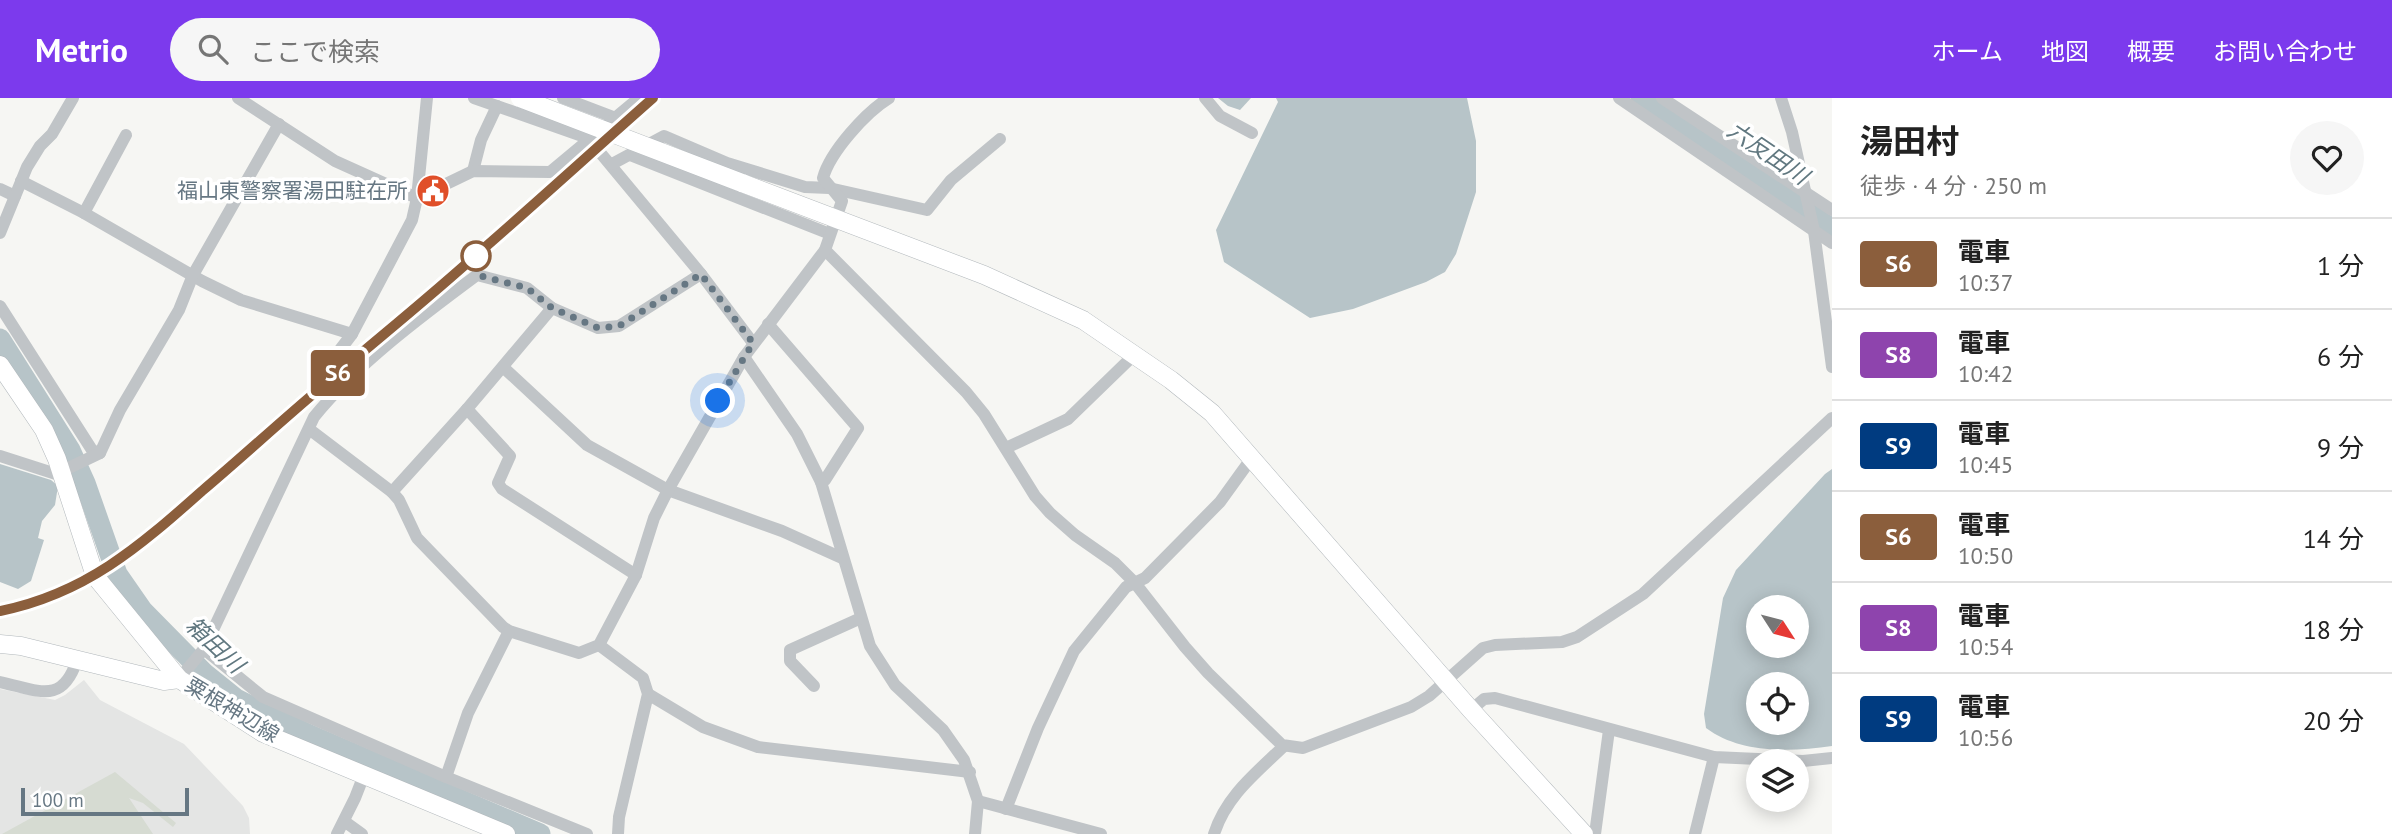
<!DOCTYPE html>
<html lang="ja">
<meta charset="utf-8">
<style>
:root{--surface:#fff;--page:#f6f6f6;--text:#222;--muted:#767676;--line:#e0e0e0;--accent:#7c3aed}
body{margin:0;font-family:"PT Sans","Noto Sans JP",sans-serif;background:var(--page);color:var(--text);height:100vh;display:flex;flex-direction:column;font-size:26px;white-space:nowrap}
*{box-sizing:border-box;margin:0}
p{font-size:23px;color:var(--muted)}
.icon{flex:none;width:38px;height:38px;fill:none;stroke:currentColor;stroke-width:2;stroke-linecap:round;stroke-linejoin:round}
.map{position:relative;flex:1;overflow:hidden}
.sheet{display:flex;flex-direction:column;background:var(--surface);width:560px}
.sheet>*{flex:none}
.badge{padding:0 14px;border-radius:5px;font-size:24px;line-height:46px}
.needle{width:46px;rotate:126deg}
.buttons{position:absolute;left:1746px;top:497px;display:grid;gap:14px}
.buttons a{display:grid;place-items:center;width:63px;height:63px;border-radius:50%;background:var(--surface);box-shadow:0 4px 18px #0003;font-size:35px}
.scale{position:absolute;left:21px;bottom:18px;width:168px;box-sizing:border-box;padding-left:7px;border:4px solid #667783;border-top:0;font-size:19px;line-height:24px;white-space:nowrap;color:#667783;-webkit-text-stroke:5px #fff;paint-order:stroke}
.you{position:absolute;width:35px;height:35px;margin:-18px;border:5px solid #fff;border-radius:50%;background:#1a73e8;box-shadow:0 0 0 10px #1a73e833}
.map>.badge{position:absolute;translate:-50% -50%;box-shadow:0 0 0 4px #fff}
.round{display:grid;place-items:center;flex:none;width:74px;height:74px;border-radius:37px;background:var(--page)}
.overview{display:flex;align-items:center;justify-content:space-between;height:119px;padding:0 28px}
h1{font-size:33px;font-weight:700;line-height:52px}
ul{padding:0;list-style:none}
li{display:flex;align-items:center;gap:21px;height:91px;padding:0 28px;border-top:2px solid var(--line)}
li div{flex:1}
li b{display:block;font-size:26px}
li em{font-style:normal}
li .badge{min-width:77px;font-weight:700;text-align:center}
header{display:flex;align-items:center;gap:42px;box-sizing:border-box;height:98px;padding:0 35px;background:var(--accent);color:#fff}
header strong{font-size:33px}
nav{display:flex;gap:38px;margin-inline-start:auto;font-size:24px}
.search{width:490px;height:63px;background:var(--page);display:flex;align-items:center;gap:18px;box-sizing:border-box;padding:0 24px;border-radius:38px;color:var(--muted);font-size:26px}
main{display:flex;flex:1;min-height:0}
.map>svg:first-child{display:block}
</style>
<header>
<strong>Metrio</strong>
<div class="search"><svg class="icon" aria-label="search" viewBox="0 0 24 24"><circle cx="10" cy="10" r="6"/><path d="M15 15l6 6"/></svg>ここで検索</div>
<nav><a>ホーム</a><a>地図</a><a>概要</a><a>お問い合わせ</a></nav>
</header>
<main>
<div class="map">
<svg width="1832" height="736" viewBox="0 0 1832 736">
<rect width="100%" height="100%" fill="#f6f6f3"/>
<!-- built -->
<path fill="#e4e5e4" d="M 84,582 L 100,602 L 184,646 L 243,708 L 249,720 L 250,736 L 0,736 L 0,591 L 55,602 L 65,597 Z"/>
<!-- green -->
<path fill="#d6dbd2" d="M 115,674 L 176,725 L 173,729 L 143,705 L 129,700 L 153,736 L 2,736 Z"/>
<!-- water -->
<g fill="#b7c4c8" fill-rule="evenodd">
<path d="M 1218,0 L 1251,0 L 1240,12 L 1228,8 Z"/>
<path d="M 1276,0 L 1467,0 L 1476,43 L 1476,94 L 1456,156 L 1445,174 L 1426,184 L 1353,211 L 1310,220 L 1224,164 L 1216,132 L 1278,4 Z"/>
<path d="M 0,366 L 51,382 L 58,388 L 55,407 L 42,423 L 38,440 L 44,442 L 31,483 L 18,491 L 0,484 Z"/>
<path d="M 1832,371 L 1832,648 C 1790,654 1741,656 1706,630 L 1704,616 L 1723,500 L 1736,472 L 1825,376 ZM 1797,509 L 1797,548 L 1759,548 L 1759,509 ZM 1797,586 L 1797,625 L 1759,625 L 1759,586 Z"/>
</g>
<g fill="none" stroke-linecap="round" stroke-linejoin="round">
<!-- river -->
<g stroke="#b7c4c8" stroke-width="21">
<path d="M 1641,0 L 1832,131"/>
<path d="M 0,241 L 70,352 L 85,385 L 117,476 L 142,512 L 205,576 L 236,601 L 307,636 L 540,736"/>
</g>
<defs>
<g id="secondary">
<path d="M 742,85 L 984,177 L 1083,222 L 1171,282 L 1212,315 L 1471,612 L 1584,736"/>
<path d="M 0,267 L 44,332 L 57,361 L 95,478 L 179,581 L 263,635 L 506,736"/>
<path d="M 0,546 L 21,548 L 164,583 L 179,581"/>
</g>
</defs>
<!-- secondary casing -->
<use href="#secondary" stroke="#b2b8bc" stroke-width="19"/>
<!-- street -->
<g stroke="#c0c4c7" stroke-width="12">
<path d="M 238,0 L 335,63 L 417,100"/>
<path d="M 474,0 L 588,40 L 701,176 L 753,245"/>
<path d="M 563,0 L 616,20"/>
<path d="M 1205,0 L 1220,18 L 1252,35"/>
<path d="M 1619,0 L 1832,145"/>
<path d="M 1662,0 L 1832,112"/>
<path d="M 1781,0 L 1792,34 L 1814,133 L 1832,269"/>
<path d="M 630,57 L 830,136"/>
<path d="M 612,66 L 664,38 L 727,65 L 805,89 L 829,90 L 927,112 L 951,82 L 1000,41"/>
<path d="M 473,73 L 481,42 L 497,8"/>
<path d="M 21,83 L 84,115 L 202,183 L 241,202 L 352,236"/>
<path d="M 0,91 L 15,98"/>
<path d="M 417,100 L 473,73 L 550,74 L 639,0"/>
<path d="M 84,115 L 126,37"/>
<path d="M 0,135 L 27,69 L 40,48 L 52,36 L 73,0"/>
<path d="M 825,152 L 966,294 L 984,316 L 1035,398 L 1050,415 L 1075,437 L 1115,465 L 1135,485 L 1185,549 L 1208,575 L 1282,647 L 1303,650 L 1411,609 L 1429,598 L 1483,550 L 1495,547 L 1562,544 L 1577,539 L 1643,496 L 1832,320"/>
<path d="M 0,208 L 92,352 L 100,355"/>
<path d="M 768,226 L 858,330 L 825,382 L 821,384"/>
<path d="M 744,259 L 797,336 L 821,384 L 870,548 L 895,587 L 943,632 L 964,662 L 978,703 L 975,736"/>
<path d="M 503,269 L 587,347 L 668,392 L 782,433 L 842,460"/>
<path d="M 316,293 L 317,282 L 352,236 L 412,122 L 417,100 L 427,0"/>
<path d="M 467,311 L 510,358 L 498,385 L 502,391 L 636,477"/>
<path d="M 309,331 L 392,394 L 399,402 L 417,440 L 503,529 L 509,533 L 579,555 L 599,547 L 636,477 L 654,420 L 668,392 L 744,259 L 825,152 L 842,103 L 823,80 C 830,54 866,14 889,0"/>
<path d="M 1006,350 L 1068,321 L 1134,257"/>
<path d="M 0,358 L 56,376 L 100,355 L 120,312 L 179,212 L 193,177 L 279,26"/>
<path d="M 392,394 L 467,311 L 552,210"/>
<path d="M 599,547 L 643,580 L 648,596 L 619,719 L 618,736"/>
<path d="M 204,551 L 263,599 L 446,679 L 587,736"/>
<path d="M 179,581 L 204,551 L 314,319 C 356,267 423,217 477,177 L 527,190 L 552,210 L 598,230 L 619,228 L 701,176"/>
<path d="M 0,584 C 38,592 62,608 77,562"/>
<path d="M 814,588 L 790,563 L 790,552 L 861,520"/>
<path d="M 648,596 L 703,629 L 758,649 L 970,674"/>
<path d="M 1471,612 L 1484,601 L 1495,600 L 1714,659 L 1803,663 L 1832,660"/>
<path d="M 446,679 L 468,615 L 509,533"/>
<path d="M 978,703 L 1101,736"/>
<path d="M 1006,711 L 1038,630 L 1074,553 L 1126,489 L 1145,480 L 1220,404 L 1251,361"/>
<path d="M 344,723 L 362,736"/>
<path d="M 337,736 L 355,700 L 364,677"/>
<path d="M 1214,736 C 1226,698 1256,675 1284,648"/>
<path d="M 1595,736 L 1609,632"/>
<path d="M 1695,736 L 1714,659"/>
</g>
<!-- secondary -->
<use href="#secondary" stroke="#fff" stroke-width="18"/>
<defs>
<path id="rail" d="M 0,513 C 46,504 86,485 125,458 L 475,158 L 653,0"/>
</defs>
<!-- rail casing -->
<use href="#rail" stroke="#9fa6ab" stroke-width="6"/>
<!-- rail -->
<use href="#rail" stroke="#fff" stroke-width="3.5" stroke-dasharray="10" stroke-linecap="butt"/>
<defs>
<path id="secondary-bridge" d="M 520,0 L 742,85"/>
</defs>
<!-- secondary-bridge casing -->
<use href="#secondary-bridge" stroke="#b2b8bc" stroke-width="19" stroke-linecap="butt"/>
<!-- secondary-bridge -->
<use href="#secondary-bridge" stroke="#fff" stroke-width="18"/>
</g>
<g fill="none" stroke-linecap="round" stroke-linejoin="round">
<defs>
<path id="line" d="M 0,513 C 85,496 139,449 202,393 C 241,360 279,325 318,292 C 370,247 424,204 475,158 C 535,106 594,52 653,0"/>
</defs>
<!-- line casing -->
<use href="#line" stroke="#fff" stroke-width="16"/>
<!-- line -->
<use href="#line" stroke="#8b5e3c" stroke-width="10"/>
<!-- walk -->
<path stroke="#667783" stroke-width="7" stroke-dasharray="0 12.6" d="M 476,158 L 477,177 L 527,190 L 552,210 L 598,230 L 619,228 L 701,176 L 753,245 L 718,303"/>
</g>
<!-- icons -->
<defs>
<symbol id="civic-disc" viewBox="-11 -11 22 22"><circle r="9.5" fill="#e04f29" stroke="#fff"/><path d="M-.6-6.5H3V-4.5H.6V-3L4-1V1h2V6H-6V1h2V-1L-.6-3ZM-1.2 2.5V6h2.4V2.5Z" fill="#fff"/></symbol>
</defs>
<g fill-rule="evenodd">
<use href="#civic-disc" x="414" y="74" width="38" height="38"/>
</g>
<!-- markers -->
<circle fill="#fff" stroke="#8b5e3c" stroke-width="3.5" cx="476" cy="158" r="14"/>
<g text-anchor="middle" stroke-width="7" stroke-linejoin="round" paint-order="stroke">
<!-- poi labels -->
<g font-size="21" fill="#667783" stroke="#fff" text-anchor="end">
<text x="408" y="100">福山東警察署湯田駐在所</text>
</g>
<!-- street labels -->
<g font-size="21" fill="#667783" stroke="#fff">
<text transform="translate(232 612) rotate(31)" y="7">粟根神辺線</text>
</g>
<!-- water labels -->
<g font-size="23" font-style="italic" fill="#617880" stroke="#fff">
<text transform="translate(1768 55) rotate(34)" y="8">六反田川</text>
<text transform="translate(215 547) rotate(43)" y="8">箱田川</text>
</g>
</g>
</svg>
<div class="buttons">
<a><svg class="needle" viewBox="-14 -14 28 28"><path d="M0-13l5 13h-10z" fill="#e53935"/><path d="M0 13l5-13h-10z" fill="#767676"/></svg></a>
<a><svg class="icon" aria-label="locate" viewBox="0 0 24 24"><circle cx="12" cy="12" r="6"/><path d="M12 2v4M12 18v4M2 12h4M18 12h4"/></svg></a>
<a><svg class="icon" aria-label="layers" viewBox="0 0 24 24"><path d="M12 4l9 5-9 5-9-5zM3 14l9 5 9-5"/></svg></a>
</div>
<div class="scale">100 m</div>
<div class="you" style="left:718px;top:303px"></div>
<b class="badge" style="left:338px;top:275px;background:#8b5e3c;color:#fff">S6</b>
</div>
<section class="sheet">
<div class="overview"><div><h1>湯田村</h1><p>徒歩 · 4 分 · 250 m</p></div><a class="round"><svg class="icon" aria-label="heart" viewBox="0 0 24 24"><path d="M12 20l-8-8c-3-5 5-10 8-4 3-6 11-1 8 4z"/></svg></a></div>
<ul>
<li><span class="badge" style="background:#8b5e3c;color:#fff">S6</span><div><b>電車</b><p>10:37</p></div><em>1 分</em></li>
<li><span class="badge" style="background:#8e44ad;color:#fff">S8</span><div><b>電車</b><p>10:42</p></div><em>6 分</em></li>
<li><span class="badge" style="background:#003b80;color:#fff">S9</span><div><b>電車</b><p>10:45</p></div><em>9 分</em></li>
<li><span class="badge" style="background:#8b5e3c;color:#fff">S6</span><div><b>電車</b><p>10:50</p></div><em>14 分</em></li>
<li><span class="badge" style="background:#8e44ad;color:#fff">S8</span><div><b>電車</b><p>10:54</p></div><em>18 分</em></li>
<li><span class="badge" style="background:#003b80;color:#fff">S9</span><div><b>電車</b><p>10:56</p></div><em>20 分</em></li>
</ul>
</section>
</main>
